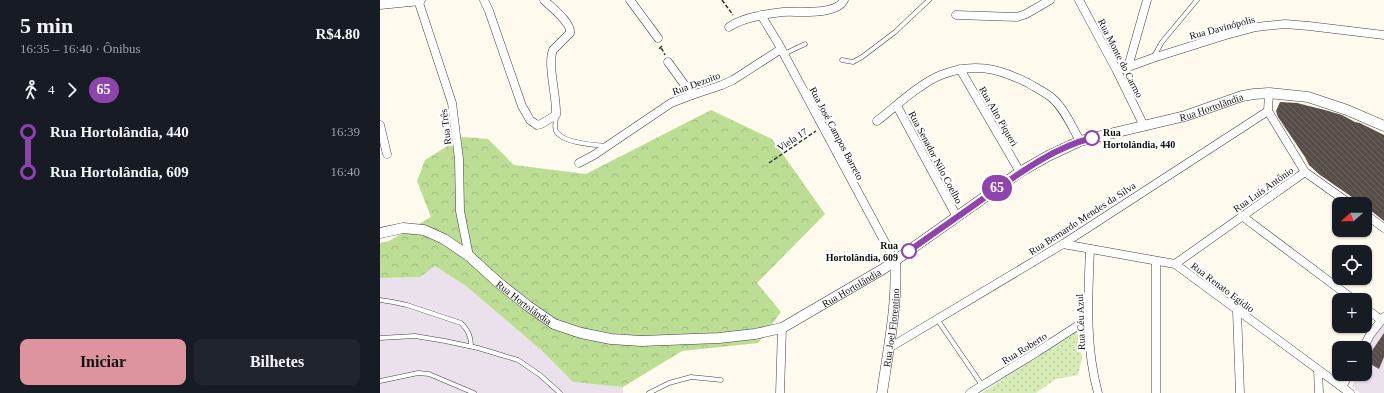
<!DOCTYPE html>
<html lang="pt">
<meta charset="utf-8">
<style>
:root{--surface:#171b24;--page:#20242c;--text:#f1f3f6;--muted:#9ea1a6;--accent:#dd949f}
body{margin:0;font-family:Georgia,serif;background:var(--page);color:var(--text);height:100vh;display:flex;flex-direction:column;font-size:15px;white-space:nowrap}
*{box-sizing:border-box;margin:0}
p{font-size:13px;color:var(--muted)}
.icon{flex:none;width:22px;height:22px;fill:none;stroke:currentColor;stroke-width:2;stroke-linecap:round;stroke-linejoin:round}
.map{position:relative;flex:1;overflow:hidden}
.panel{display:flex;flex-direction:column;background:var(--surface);width:380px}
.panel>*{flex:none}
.badge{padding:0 8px;border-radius:13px;font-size:14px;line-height:26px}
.needle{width:26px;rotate:249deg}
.buttons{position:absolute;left:952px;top:197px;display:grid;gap:8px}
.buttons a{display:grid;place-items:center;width:40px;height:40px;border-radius:8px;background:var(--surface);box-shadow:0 1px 3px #0004;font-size:20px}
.map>.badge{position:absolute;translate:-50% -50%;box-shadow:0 0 0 2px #fff}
.legs{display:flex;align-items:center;gap:6px;height:44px;padding:0 20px;font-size:13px}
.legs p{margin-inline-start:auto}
.overview{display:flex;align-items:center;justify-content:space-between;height:68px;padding:0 20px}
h1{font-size:22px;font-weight:800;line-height:30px}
.action{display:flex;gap:8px;margin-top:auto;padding:8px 20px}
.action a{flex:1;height:46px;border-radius:8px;background:var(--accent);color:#111;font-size:16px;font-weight:800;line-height:46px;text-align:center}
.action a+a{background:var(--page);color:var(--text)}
ul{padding:0 20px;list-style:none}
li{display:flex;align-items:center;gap:14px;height:40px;font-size:15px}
li i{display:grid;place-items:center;width:6px;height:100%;margin:0 5px;background:currentColor}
li i::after{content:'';width:10px;height:10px;margin:-5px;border:3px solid;border-radius:50%;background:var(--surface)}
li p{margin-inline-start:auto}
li:first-child i{background:linear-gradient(#0000 50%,currentColor 0)}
li:last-child i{background:linear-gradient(currentColor 50%,#0000 0)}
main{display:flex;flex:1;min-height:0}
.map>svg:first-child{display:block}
</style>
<main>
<section class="panel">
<div class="overview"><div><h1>5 min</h1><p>16:35 – 16:40 · Ônibus</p></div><b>R$4.80</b></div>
<div class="legs"><svg class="icon" aria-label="walk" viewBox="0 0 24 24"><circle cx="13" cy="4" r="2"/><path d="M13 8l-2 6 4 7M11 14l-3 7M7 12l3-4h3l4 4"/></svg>4<svg class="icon" aria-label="forward" viewBox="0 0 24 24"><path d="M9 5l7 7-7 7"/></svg><b class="badge" style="background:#8e44ad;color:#fff">65</b></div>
<ul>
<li><i style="color:#8e44ad"></i><b>Rua Hortolândia, 440</b><p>16:39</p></li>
<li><i style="color:#8e44ad"></i><b>Rua Hortolândia, 609</b><p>16:40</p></li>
</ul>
<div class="action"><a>Iniciar</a><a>Bilhetes</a></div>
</section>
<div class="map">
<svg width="1004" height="393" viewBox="0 0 1004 393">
<defs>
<pattern id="forest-crowns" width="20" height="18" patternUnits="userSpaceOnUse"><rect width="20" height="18" fill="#bbdd94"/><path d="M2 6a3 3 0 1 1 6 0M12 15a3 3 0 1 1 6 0" fill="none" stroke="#a0bc7e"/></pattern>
<pattern id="park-dots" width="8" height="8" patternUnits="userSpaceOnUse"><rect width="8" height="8" fill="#d6ebb6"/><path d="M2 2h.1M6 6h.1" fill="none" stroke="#b6c89b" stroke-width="1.8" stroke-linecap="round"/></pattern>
<pattern id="building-back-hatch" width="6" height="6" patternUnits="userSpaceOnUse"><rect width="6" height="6" fill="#574d49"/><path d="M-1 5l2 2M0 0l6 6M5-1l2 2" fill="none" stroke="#6a625f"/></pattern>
</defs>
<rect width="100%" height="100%" fill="#fffaee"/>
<!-- industrial -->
<g fill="#eae1ed">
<path d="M 55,266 L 86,286 L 161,350 L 193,382 L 243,387 L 243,393 L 0,393 L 0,278 L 40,277 Z"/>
<path d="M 1004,325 L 1004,393 L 980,393 L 972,387 L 977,374 L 985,374 L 985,355 L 996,332 Z"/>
</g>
<!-- forest -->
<path fill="url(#forest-crowns)" d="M 331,110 L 392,139 L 445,214 L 377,283 L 401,312 L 378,343 L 302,351 L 243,387 L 193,382 L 161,350 L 86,286 L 55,266 L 40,277 L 0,278 L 0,243 L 9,241 L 51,217 L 37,181 L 45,160 L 82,137 L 108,139 L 134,165 L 206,174 Z"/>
<!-- park -->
<path fill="url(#park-dots)" d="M 697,331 L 702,358 L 698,375 L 676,379 L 656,393 L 602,393 Z"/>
<!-- building -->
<g fill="url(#building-back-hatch)">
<path d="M 900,102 L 917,103 L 945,110 L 962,115 L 975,122 L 980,123 L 1004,135 L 1004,221 L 985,206 L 985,204 L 982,204 L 940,175 L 929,165 L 925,157 L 898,117 L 896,111 Z"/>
<path d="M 1004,333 L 1004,357 L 999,369 L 985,361 Z"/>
</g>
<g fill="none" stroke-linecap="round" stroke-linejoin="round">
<defs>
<g id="service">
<path d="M 404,54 L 425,44"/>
<path d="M 773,58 L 782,42 L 817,0"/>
<path d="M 462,60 L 473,62 L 482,57 L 515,32 L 549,0"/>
<path d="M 176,116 C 176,121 174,127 176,131 C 182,143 214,145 226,146"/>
<path d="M 0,300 L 13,302 L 27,305 L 81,323 C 88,330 91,336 91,346"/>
<path d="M 557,319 L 602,385"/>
<path d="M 0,338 L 35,336 L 65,341 L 98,348 L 138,360 L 160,375 L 180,393"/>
<path d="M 0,381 L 38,373 L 49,374 L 94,393"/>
<path d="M 269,393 L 289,383 L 311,377 L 341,380"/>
</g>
<g id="minor">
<path d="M 38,0 L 72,103 L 79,159 L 80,211 L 89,256"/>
<path d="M 104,0 L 109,11 L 142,106 L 150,120 L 157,125 L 161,124 L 176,115 C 177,96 167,65 173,50 L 190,33 C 192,23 171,7 164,0"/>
<path d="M 250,0 L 278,38"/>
<path d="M 699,0 L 737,71 L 764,126"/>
<path d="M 381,15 L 398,43 L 515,261"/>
<path d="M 576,15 L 637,17 L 646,14 L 670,0"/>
<path d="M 349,27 C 358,21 368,18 378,16 C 386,14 394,13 403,12 C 418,11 456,16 464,0"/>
<path d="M 288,62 L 312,95"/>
<path d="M 748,67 L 767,0"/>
<path d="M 580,69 L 640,172"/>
<path d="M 737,71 L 773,58 L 846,35 L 876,27 L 905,24 L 929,26 L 1004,35"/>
<path d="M 517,106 L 577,217"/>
<path d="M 888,111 L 925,172 L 970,204"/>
<path d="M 497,121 C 515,107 539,84 561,75 C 593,62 618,68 648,83 C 656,88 665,92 672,98 C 684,108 692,127 700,141"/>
<path d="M 0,125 L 7,154"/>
<path d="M 199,163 L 214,155 L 291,103 L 312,95 L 342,85 L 353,80 L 401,49"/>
<path d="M 985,214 L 1004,228"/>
<path d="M 862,216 L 974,300"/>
<path d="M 683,244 L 795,264 L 970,393"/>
<path d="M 710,249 C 708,297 705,346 718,393"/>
<path d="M 776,261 L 776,393"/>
<path d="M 795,264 L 925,172"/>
<path d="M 985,308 L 1001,320"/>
<path d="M 857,311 L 860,393"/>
<path d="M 509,348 L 683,244 L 888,111 L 889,93"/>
<path d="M 983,348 L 990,335 L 1004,317"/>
<path d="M 938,370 L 939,393"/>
<path d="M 962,387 L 969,374"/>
<path d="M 400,393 L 402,328"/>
<path d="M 590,393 L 657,352 L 708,319"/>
</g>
<g id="tertiary">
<path d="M 0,4 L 40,0"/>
<path id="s1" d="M 0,233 L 23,228 L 44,230 L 64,239 L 89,256 L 120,284 L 148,306 L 174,324 L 201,333 L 231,339 L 261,341 L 339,338 L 375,334 L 402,328 L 503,269 L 640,172 L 668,156 L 700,141 L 805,116 L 862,96 L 874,94 L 889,93 L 928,97 L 967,110 L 1004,126"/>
<path id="s2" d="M 502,393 C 508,351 518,303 515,261"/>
</g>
</defs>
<!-- service casing -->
<use href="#service" stroke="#414141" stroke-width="5"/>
<!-- minor casing -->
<use href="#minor" stroke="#414141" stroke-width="9"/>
<!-- tertiary casing -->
<use href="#tertiary" stroke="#414141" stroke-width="11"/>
<!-- path -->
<g stroke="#303030" stroke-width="1.5" stroke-dasharray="4 2" stroke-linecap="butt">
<path d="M 342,0 L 353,15"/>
<path d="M 282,46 L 279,49 L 282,49 L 285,55"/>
<path d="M 389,163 L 436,131"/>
</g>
<!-- service -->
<use href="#service" stroke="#fff" stroke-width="4"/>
<!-- minor -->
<use href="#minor" stroke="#fff" stroke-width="8"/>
<!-- tertiary -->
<use href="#tertiary" stroke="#fff" stroke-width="10"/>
</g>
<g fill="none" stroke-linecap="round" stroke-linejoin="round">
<defs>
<path id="line-1" d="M 529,251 C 554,233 579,216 604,198 C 637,175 672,148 712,138"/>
</defs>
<!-- line-1 casing -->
<use href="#line-1" stroke="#fff" stroke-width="9"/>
<!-- line-1 -->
<use href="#line-1" stroke="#8e44ad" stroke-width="6"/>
</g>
<!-- markers -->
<g fill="#fff" stroke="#8e44ad" stroke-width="2">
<circle cx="712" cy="138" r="7"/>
<circle cx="529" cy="251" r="7"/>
</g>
<g text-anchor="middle" stroke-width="4" stroke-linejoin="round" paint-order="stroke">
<!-- street labels -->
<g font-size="10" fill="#0e0e0e" stroke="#fff">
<text transform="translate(842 27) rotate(-15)" y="4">Rua Davinópolis</text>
<text transform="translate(741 58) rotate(63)" y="4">Rua Monte do Carmo</text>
<text transform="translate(316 83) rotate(-20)" y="4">Rua Dezoito</text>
<text dy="4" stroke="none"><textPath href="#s1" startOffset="925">Rua Hortolãndia</textPath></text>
<text transform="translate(619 116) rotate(60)" y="4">Rua Alto Piqueri</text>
<text transform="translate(65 127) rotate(-97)" y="4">Rua Três</text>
<text transform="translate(457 133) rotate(62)" y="4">Rua José Campos Barreto</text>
<text transform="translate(412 139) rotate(-33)" y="4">Viela 17</text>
<text transform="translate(556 157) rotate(62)" y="4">Rua Senador Nilo Coelho</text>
<text transform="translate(883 189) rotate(-35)" y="4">Rua Luís Antônio</text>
<text transform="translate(702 218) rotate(-33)" y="4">Rua Bernardo Mendes da Silva</text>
<text transform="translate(843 287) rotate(37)" y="4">Rua Renato Egidio</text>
<text dy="4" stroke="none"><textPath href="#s1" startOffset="517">Rua Hortolãndia</textPath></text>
<text dy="4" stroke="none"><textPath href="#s1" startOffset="169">Rua Hortolãndia</textPath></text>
<text transform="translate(700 322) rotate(-92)" y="4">Rua Céu Azul</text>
<text dy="4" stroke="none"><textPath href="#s2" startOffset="66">Rua Joel Florentino</textPath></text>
<text transform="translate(644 348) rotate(-32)" y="4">Rua Roberto</text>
</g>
<!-- stop labels -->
<g font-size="10" font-weight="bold" fill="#0e0e0e" stroke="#fff" text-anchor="start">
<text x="723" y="136">Rua<tspan x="723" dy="12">Hortolândia, 440</tspan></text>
<text x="518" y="249" text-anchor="end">Rua<tspan x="518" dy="12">Hortolândia, 609</tspan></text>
</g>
</g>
</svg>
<div class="buttons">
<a><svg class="needle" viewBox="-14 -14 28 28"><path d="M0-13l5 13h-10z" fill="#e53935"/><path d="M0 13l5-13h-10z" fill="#9ea1a6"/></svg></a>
<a><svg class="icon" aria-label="locate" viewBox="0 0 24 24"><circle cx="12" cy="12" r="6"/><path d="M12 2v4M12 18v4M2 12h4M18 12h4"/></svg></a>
<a>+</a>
<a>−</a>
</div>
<b class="badge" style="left:617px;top:188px;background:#8e44ad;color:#fff">65</b>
</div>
</main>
